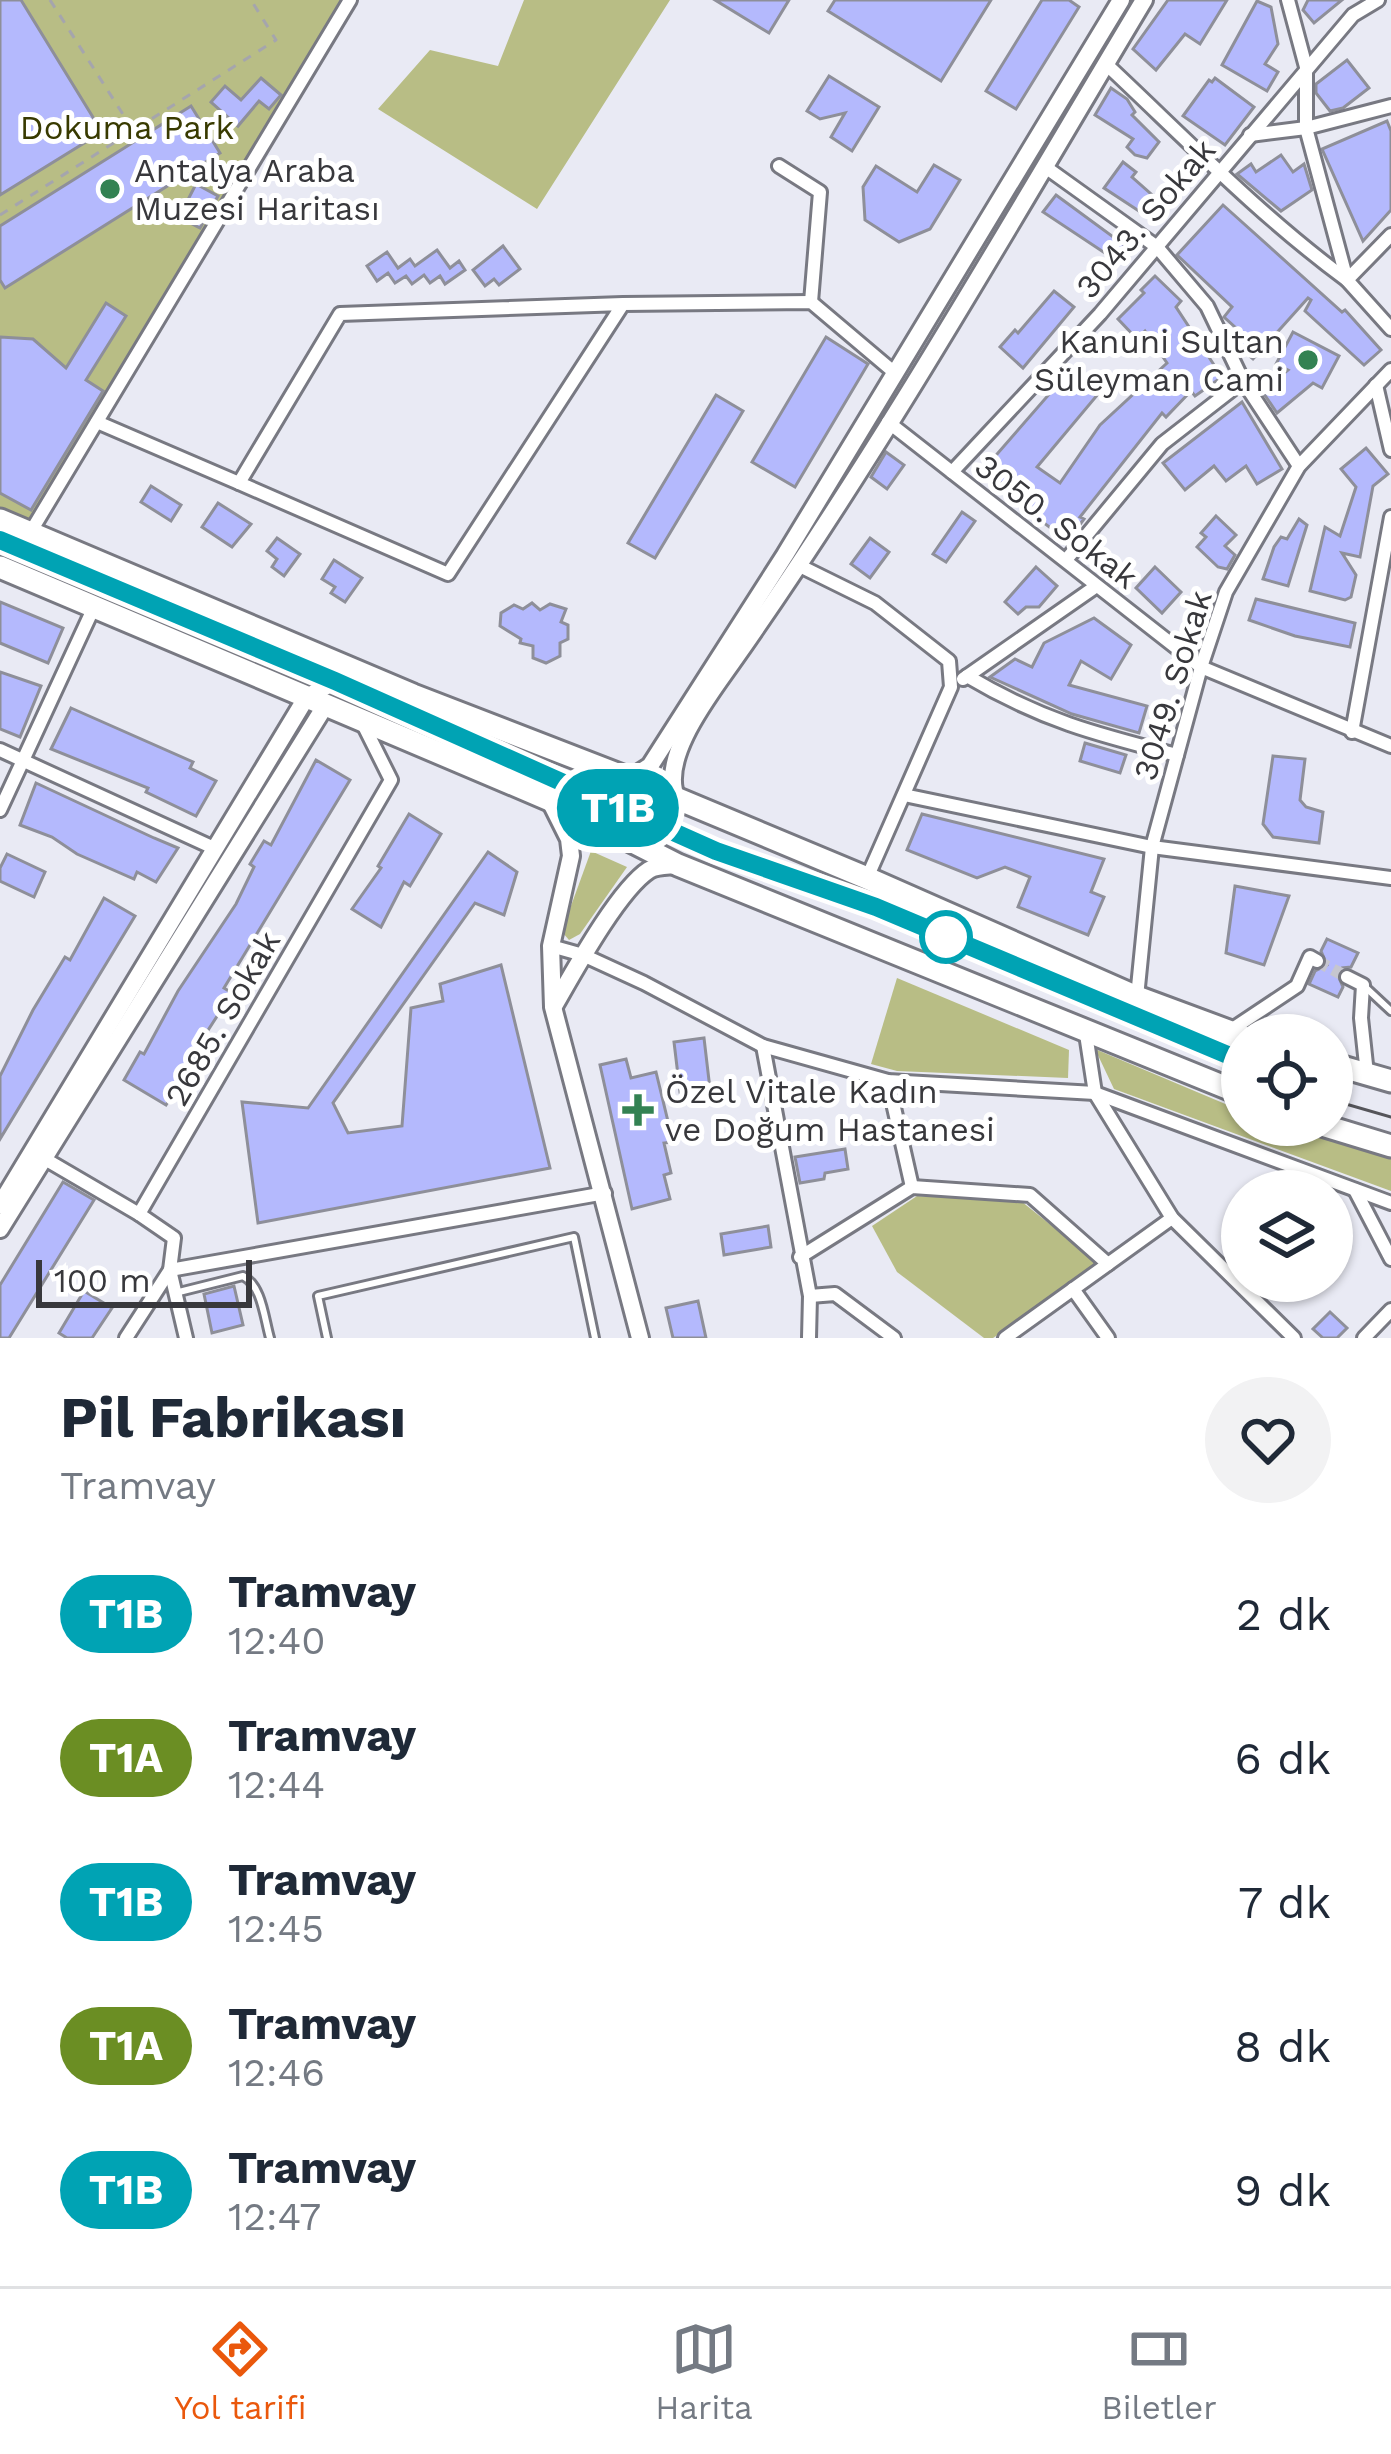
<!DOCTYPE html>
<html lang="tr">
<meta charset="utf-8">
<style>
:root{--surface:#fff;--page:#f2f2f3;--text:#1f2937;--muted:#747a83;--line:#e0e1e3;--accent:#ea580c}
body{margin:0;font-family:"Work Sans",sans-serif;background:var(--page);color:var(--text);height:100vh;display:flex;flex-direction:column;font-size:45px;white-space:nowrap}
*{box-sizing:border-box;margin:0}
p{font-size:39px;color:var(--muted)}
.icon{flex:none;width:66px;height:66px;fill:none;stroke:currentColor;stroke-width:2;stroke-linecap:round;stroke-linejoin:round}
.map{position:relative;height:1338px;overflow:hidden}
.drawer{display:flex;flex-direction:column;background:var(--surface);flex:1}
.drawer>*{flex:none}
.badge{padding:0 24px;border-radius:39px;font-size:42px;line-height:78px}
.controls{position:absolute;left:1221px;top:1014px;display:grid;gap:24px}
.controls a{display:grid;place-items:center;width:132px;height:132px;border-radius:50%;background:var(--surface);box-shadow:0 3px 9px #0004;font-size:60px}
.scale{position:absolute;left:36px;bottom:30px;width:216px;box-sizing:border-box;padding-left:12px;border:6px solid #38383c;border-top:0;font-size:33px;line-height:42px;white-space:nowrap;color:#38383c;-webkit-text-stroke:9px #fff;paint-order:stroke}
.map>.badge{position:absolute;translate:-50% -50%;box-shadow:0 0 0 6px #fff}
.round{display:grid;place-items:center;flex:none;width:126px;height:126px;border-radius:63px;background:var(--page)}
.headline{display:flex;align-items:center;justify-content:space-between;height:204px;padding:0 60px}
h1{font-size:57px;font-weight:700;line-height:90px}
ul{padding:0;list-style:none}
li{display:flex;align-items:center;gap:36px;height:144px;padding:0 60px}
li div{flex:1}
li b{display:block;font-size:45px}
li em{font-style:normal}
li .badge{min-width:132px;font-weight:700;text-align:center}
.dock{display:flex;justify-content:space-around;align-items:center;height:168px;border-top:3px solid var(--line);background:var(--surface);font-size:33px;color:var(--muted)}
.dock a{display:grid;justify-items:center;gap:6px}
.dock .on{color:var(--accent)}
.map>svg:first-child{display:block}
</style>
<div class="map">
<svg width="1391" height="1338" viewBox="0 0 1391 1338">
<rect width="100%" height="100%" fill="#e9eaf4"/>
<!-- green -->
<g fill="#b8bd85">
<path d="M 0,0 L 350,0 L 30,533 L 0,520 Z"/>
<path d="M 524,0 L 670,0 L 537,209 L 378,109 L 430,50 L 498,66 Z"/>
<path d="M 591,851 L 627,867 L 580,934 L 569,940 L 563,933 L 564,925 Z"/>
<path d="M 897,978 L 1069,1050 L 1068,1078 L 897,1071 L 871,1064 Z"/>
<path d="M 1095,1049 L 1242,1111 L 1242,1125 L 1284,1125 L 1391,1156 L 1391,1191 L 1114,1089 Z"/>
<path d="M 917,1196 L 1021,1201 L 1093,1259 L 1096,1269 L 993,1338 L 984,1338 L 897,1272 L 872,1226 Z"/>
</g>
<!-- building -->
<g fill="#b4b9fd" stroke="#8e8f99" stroke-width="3">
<path d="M 0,0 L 21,0 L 102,132 L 0,195 Z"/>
<path d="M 715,0 L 789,0 L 769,33 Z"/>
<path d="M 835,0 L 991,0 L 941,81 L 828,11 Z"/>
<path d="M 1042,0 L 1069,0 L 1079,7 L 1016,109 L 986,91 Z"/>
<path d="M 1168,0 L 1227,0 L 1200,44 L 1185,34 L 1156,70 L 1133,49 Z"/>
<path d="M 1308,0 L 1342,0 L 1314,23 L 1303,10 Z"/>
<path d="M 1257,1 L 1271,7 L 1278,44 L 1265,64 L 1278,72 L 1267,91 L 1222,65 Z"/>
<path d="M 1347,60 L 1369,88 L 1343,108 L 1330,111 L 1316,93 L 1316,84 Z"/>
<path d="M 829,76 L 879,107 L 852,151 L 831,137 L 845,113 L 820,119 L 807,111 Z"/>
<path d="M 261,78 L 281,95 L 269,109 L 259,101 L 238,126 L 211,102 L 225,86 L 241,100 Z"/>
<path d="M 1215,78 L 1254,107 L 1225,145 L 1183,116 L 1209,80 L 1212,82 Z"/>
<path d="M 1111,88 L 1127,99 L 1135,112 L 1132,115 L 1159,142 L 1147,158 L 1135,155 L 1127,147 L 1133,139 L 1095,115 Z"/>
<path d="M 191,106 L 220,153 L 5,288 L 0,280 L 0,226 Z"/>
<path d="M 1387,121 L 1391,131 L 1391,210 L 1363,241 L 1322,149 Z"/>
<path d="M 1281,155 L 1293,172 L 1304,164 L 1312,190 L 1281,211 L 1237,174 L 1251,164 L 1256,172 Z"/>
<path d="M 1123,162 L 1136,172 L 1132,177 L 1159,201 L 1148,217 L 1104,188 Z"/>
<path d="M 934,165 L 960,180 L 930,229 L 899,242 L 865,220 L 863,187 L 876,166 L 917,192 Z"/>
<path d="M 196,184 L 218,196 L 200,228 L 179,217 Z"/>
<path d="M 1056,195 L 1127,247 L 1117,261 L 1043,212 Z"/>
<path d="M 1223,205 L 1342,312 L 1345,310 L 1381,350 L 1364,365 L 1305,311 L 1311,300 L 1308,298 L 1253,359 L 1238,346 L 1246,337 L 1224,317 L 1232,307 L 1177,255 Z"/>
<path d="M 503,246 L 520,269 L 499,285 L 494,279 L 485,286 L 473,270 Z"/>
<path d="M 437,250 L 450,268 L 459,261 L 465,270 L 445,284 L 440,276 L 430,283 L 424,275 L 412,284 L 406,276 L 395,283 L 388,273 L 377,281 L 367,266 L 387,252 L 398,268 L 410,259 L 415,266 Z"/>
<path d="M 1155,276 L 1181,301 L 1176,307 L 1222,377 L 1195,396 L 1191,391 L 1166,417 L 1162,413 L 1080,517 L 1084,519 L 1068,541 L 1004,493 L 1007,488 L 984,469 L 1071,369 L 1099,393 L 1037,467 L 1060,483 L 1100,425 L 1167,363 L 1145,331 L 1137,339 L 1118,319 L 1144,293 L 1141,290 Z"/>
<path d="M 1054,291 L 1074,307 L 1023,368 L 1000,347 L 1015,330 L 1018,333 Z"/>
<path d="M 106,303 L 126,316 L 86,380 L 103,391 L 31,510 L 0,493 L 0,337 L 33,339 L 66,368 Z"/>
<path d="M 1293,332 L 1339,356 L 1322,388 L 1313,383 L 1277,413 L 1262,391 L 1288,370 L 1276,364 Z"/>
<path d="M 826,337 L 868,364 L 795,487 L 752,462 Z"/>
<path d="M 716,395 L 743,411 L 655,558 L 628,543 Z"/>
<path d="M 1242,402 L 1282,469 L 1257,484 L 1246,466 L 1226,481 L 1214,466 L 1185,490 L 1163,463 Z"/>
<path d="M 1366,448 L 1388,474 L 1373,486 L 1360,557 L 1342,553 L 1356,575 L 1351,597 L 1345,600 L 1310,591 L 1325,527 L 1340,536 L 1356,487 L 1341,469 Z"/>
<path d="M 886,452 L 904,465 L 887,489 L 871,477 Z"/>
<path d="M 151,486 L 181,505 L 171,521 L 141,502 Z"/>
<path d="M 218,503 L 251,524 L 232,547 L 202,527 Z"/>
<path d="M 962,512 L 975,521 L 946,562 L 933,554 Z"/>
<path d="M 1216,516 L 1236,535 L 1225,546 L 1235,555 L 1227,569 L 1218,567 L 1197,547 L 1206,537 L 1201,533 Z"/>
<path d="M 1299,519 L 1307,525 L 1288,586 L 1263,579 L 1274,547 L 1281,537 L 1287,539 Z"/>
<path d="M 277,538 L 300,554 L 284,576 L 272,567 L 277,559 L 267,551 Z"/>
<path d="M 870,538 L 889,552 L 870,578 L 851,564 Z"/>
<path d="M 334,560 L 362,578 L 345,602 L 331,593 L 335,587 L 322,579 Z"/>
<path d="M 1036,567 L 1057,586 L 1039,607 L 1026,607 L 1018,614 L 1005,602 Z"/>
<path d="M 1155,567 L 1181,592 L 1162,613 L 1136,588 Z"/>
<path d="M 1256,599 L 1355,623 L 1350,647 L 1295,636 L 1249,620 Z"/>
<path d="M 0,602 L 63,628 L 48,663 L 0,643 Z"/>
<path d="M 532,603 L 540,610 L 550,604 L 566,609 L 561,622 L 568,625 L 568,639 L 560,643 L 560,656 L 546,663 L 533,658 L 533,646 L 520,643 L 521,639 L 500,626 L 501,613 L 514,605 L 523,609 Z"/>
<path d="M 1094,618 L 1131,645 L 1111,679 L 1081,661 L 1069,685 L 1147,706 L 1139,733 L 1072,714 L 990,677 L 1015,659 L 1032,667 L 1044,643 Z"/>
<path d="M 0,672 L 41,686 L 20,737 L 0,729 Z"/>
<path d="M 71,708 L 193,762 L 190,768 L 216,781 L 196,816 L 146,792 L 148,788 L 51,749 Z"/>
<path d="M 1085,743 L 1126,755 L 1120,773 L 1080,761 Z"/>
<path d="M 1273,756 L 1305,759 L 1300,800 L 1306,807 L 1323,812 L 1319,843 L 1273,837 L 1263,824 Z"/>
<path d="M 316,760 L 350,780 L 224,988 L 232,993 L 176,1080 L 180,1083 L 166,1105 L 124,1080 L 140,1052 L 144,1054 L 178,991 L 236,904 L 254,867 L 250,864 L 264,841 L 271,845 Z"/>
<path d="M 36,783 L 154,838 L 178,848 L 156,882 L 137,872 L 134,879 L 77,854 L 52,837 L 20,825 Z"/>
<path d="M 409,814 L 441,834 L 410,886 L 404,882 L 381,927 L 352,909 L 381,868 L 378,866 Z"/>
<path d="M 922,814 L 1104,859 L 1091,892 L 1104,897 L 1088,935 L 1018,907 L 1030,877 L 1005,867 L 977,878 L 907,850 Z"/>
<path d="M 488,852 L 517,872 L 504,915 L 475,903 L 333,1103 L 348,1133 L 402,1126 L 411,1008 L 443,1001 L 440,984 L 501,965 L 550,1168 L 258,1223 L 242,1102 L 308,1108 Z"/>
<path d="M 7,854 L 45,872 L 34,897 L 0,881 L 0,868 Z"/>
<path d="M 1235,886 L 1289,896 L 1264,965 L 1226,953 Z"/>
<path d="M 104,898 L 135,916 L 0,1139 L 0,1076 L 33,1010 L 65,957 L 70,960 Z"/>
<path d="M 1327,939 L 1358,953 L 1351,967 L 1342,968 L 1337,973 L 1343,987 L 1338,997 L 1309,984 L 1315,971 L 1327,965 L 1321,951 Z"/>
<path d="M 704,1038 L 710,1089 L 680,1092 L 674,1042 Z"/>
<path d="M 626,1059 L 631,1078 L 656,1072 L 673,1142 L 664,1143 L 671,1173 L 664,1175 L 670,1199 L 632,1209 L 600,1065 Z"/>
<path d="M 845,1149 L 848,1169 L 825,1173 L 824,1179 L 800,1183 L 795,1157 Z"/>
<path d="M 63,1182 L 94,1200 L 9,1338 L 0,1338 L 0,1285 Z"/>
<path d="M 768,1226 L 771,1247 L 724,1255 L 721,1234 Z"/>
<path d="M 234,1286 L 243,1325 L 212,1333 L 204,1294 Z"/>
<path d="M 84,1291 L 112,1308 L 92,1338 L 67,1338 L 59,1333 Z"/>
<path d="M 698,1301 L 706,1338 L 673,1338 L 666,1308 Z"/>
<path d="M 1330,1312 L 1347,1328 L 1337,1338 L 1323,1338 L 1313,1329 Z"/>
</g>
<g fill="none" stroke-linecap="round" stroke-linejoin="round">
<!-- street-tunnel -->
<path stroke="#c6c6cf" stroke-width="12" stroke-dasharray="12 6" stroke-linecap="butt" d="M 1317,961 L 1347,977"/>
<defs>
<g id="lane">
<path d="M 1363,985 L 1391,1011"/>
<path d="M 175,1293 L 243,1276 C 262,1286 264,1317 270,1338"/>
<path d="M 327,1338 L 318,1296 L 574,1237 L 595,1338"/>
</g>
<g id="street">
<path d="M 1288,0 L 1306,67 L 1306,128 L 1347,280 L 1391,329"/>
<path d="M 1106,64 C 1185,138 1259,215 1347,280 L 1391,235"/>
<path d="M 1250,135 L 1306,128 L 1391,106"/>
<path d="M 779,166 L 820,192 L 811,302"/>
<path d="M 1044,166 L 1157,247 L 1207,306 L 1243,381 L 1299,466"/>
<path d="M 623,304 L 448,574 L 239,483 L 340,314 L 623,304 L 811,302 L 895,373"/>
<path d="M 1376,385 L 1391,450"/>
<path d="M 97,422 L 239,483"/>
<path d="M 888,422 L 1201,667 L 1391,746"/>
<path d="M 952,472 L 1100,314 L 1353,15 L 1378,0"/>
<path d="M 30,533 L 350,0"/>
<path d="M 1066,560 L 1162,444 L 1243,381"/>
<path d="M 800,566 L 875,603 L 949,661 L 951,687 L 867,878"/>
<path d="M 967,676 C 1041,720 1095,734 1177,755"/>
<path d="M 963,679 L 1095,587"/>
<path d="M 1352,732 L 1391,517"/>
<path d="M 0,750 L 216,849"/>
<path d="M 904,795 L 1152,847 L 1391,878"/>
<path d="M 0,810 L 94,607"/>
<path d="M 551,946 L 583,955 L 644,983 L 763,1046 L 888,1081 L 1095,1093 L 1391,1203"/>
<path d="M 1347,977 L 1363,985 L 1361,1018 L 1367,1074"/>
<path d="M 1137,997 L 1152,847 L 1201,667 L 1226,592 L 1299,466 L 1391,370"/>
<path d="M 1228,1032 L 1297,986 L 1310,957 L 1317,961"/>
<path d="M 1086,1034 L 1095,1093 L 1172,1218 L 1294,1338"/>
<path d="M 763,1046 L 810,1296 L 809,1338"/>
<path d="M 888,1081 L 912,1187"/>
<path d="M 45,1159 L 139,1214"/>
<path d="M 1355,1190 L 1391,1259"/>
<path d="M 800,1257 L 912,1187 L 1030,1195 L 1108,1264"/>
<path d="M 1073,1289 L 1108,1338"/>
<path d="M 810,1296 L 835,1294 L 894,1338"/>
<path d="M 126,1338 L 170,1270 L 605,1193"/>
<path d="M 186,1338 L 170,1270 L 174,1238 L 139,1214 L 391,780 L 362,722"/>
<path d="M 1005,1338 L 1172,1218"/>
<path d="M 1364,1338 L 1391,1310"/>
</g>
<g id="secondary">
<path d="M 630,779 L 650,766 L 785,555 L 1121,0"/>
<path d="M 677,799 C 658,759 710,694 733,661 C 882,449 1011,222 1144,0"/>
<path d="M 550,801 L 569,839 L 571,856 L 551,946 L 553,1007 L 640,1338"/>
<path d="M 554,1006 C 573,973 618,890 649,870 C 657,865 667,866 677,865"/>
<path d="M 0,1205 L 306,698 L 338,679 L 367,676"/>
<path d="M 0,1229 L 325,706"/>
</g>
<g id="highway">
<path d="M 0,520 L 413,695 L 630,779 L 867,878 L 1137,997 L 1242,1036"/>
<path d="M 0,567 L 550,800 L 678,865 L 1242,1094"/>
<path d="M 1332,1064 L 1391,1081"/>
<path d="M 1322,1125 L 1391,1146"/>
</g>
</defs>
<!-- lane casing -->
<use href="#lane" stroke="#787982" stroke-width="12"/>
<!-- street casing -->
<use href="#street" stroke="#787982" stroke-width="18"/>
<!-- secondary casing -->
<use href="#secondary" stroke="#787982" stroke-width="22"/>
<!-- highway casing -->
<use href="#highway" stroke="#787982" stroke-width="27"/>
<!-- path -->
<g stroke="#a5a5ad" stroke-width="3" stroke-dasharray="9 9" stroke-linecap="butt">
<path d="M 50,0 L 133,130"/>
<path d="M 0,215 L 276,40 L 251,0"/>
</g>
<!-- lane -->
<use href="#lane" stroke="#fff" stroke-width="6"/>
<!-- street -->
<use href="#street" stroke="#fff" stroke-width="12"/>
<!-- secondary -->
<use href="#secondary" stroke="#fff" stroke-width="16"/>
<!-- highway -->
<use href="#highway" stroke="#fff" stroke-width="21"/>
<!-- tram -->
<g stroke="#55555a" stroke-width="3">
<path d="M 0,540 L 335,681 L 715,851 L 876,907 L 1242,1061"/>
<path d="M 1332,1100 L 1391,1117"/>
</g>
</g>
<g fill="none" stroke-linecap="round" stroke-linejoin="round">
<defs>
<path id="line" d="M 0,540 L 335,681 L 716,851 L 876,907 L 1242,1061"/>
</defs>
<!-- line casing -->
<use href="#line" stroke="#fff" stroke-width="27"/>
<!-- line -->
<use href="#line" stroke="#00a3b4" stroke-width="18"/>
</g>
<!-- markers -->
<g fill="#338252" stroke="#fff" stroke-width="4.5">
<circle cx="110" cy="189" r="12"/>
<circle cx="1308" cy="360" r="12"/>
<path d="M632 1092h12v12h12v12h-12v12h-12v-12h-12v-12h12z"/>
</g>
<circle fill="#fff" stroke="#00a3b4" stroke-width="6" cx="946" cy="937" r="24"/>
<g text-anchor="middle" stroke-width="10" stroke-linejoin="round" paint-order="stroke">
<!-- park labels -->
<g font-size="33" fill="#383a00" stroke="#fff">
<text x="127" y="139">Dokuma Park</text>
</g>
<!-- poi labels -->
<g font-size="33" fill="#38383c" stroke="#fff" text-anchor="start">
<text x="134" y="182">Antalya Araba<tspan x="134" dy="38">Muzesi Haritası</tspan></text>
<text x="1284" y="353" text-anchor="end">Kanuni Sultan<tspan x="1284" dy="38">Süleyman Cami</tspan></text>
<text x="665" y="1103">Özel Vitale Kadın<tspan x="665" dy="38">ve Doğum Hastanesi</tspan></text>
</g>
<!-- street labels -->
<g font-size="33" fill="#38383c" stroke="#fff">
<text transform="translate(1145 218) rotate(-50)" y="12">3043. Sokak</text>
<text transform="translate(1057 521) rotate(38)" y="12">3050. Sokak</text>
<text transform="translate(1172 685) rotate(-73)" y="12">3049. Sokak</text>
<text transform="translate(222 1018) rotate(-60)" y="12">2685. Sokak</text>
</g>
</g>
</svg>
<div class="controls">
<a><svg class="icon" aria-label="locate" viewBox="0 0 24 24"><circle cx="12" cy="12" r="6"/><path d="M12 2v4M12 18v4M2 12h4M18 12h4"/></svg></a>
<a><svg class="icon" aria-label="layers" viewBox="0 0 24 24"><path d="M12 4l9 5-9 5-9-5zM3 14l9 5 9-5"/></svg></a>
</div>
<div class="scale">100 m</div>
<b class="badge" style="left:618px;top:808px;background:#00a3b4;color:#fff">T1B</b>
</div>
<section class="drawer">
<div class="headline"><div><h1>Pil Fabrikası</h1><p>Tramvay</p></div><a class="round"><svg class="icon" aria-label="heart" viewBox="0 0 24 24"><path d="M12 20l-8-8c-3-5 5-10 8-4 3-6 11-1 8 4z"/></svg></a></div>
<ul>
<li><span class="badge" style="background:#00a3b4;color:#fff">T1B</span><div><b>Tramvay</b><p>12:40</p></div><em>2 dk</em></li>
<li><span class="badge" style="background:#6b8e23;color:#fff">T1A</span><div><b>Tramvay</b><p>12:44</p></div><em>6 dk</em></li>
<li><span class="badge" style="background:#00a3b4;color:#fff">T1B</span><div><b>Tramvay</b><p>12:45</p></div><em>7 dk</em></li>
<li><span class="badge" style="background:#6b8e23;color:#fff">T1A</span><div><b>Tramvay</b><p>12:46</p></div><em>8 dk</em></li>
<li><span class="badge" style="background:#00a3b4;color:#fff">T1B</span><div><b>Tramvay</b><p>12:47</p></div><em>9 dk</em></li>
</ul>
</section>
<nav class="dock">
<a class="on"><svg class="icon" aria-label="directions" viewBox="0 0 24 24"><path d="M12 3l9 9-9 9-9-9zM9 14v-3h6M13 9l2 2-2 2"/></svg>Yol tarifi</a>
<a><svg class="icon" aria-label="map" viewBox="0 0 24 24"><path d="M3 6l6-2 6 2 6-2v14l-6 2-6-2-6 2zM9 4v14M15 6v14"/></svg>Harita</a>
<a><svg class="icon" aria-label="tickets" viewBox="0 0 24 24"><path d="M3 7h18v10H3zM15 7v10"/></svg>Biletler</a>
</nav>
